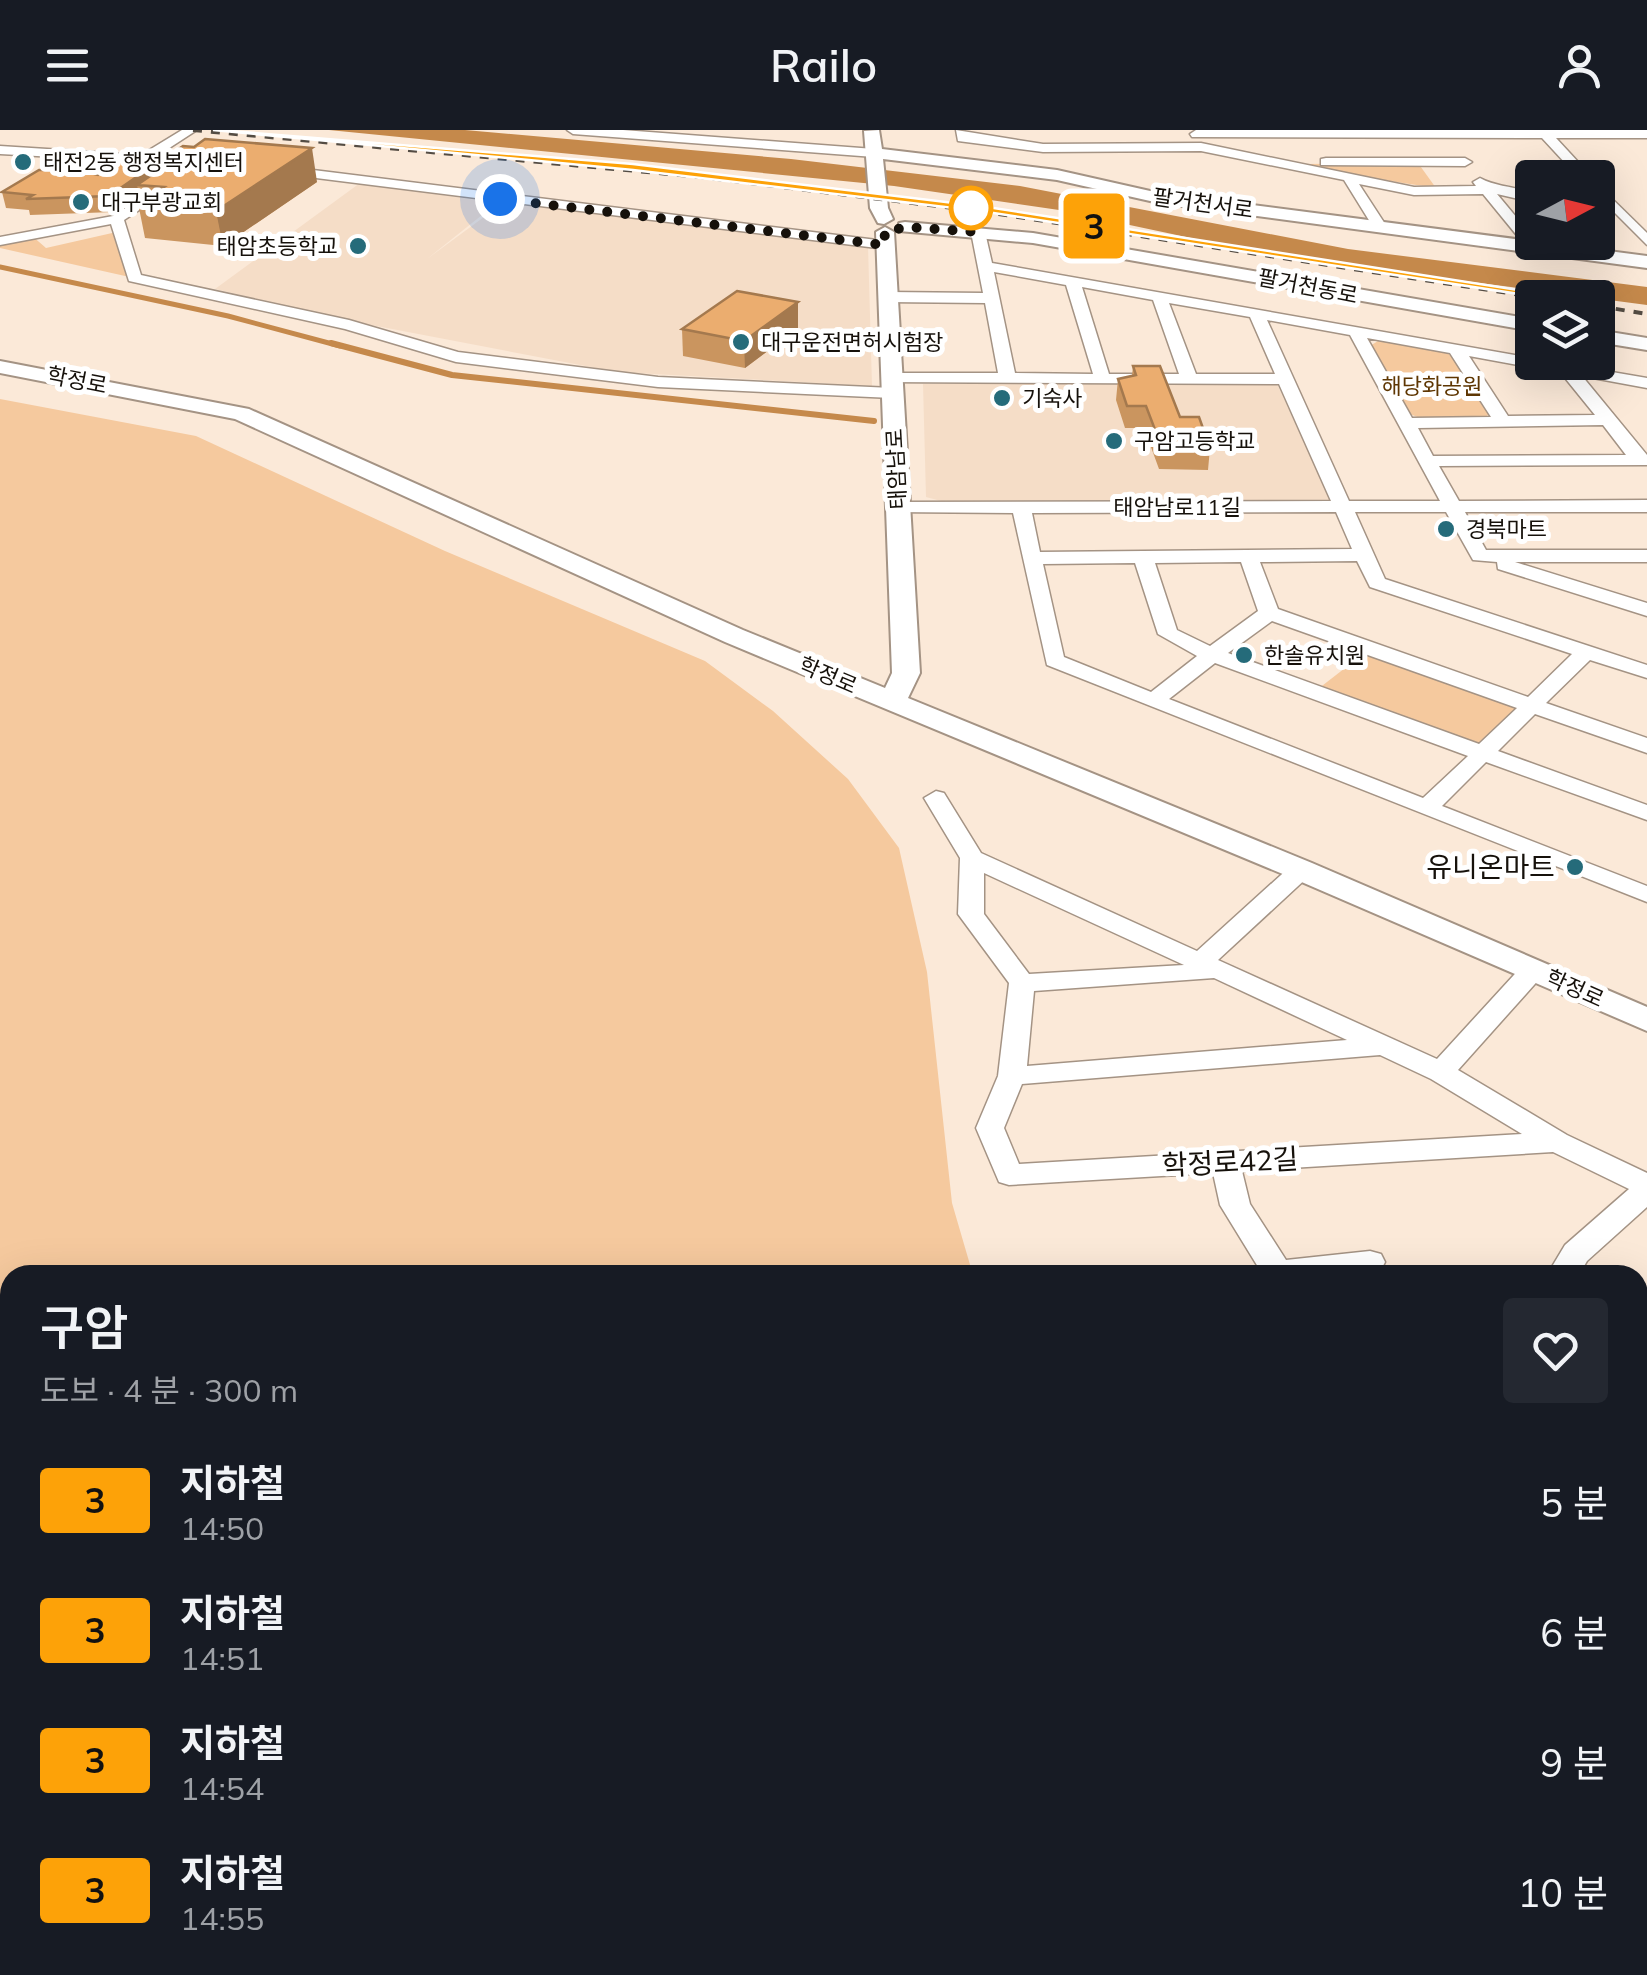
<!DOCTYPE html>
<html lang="ko">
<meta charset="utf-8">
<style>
:root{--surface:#171b24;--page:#242831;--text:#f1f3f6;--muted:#9ea1a6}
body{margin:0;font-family:Mulish,"Noto Sans KR",sans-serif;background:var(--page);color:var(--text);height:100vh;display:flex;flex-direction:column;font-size:38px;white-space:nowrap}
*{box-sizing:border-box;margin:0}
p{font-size:32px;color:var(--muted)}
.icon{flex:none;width:55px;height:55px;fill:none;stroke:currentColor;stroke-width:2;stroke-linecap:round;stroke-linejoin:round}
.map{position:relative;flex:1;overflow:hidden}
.drawer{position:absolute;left:0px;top:1135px;width:1648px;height:710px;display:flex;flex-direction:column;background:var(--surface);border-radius:30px 30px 0 0;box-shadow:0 10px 40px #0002}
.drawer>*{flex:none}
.badge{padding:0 20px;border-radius:8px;font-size:35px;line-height:65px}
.needle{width:65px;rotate:83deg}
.buttons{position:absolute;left:1515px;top:30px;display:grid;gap:20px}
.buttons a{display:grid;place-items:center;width:100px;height:100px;border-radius:10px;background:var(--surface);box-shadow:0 10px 40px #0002;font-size:50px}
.you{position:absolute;width:50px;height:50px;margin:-25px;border:8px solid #fff;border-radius:50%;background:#1a73e8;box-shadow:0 0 0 15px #1a73e833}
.map>.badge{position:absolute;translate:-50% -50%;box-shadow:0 0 0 5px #fff}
.round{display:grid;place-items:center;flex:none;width:105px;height:105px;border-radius:10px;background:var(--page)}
.headline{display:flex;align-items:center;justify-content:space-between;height:170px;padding:0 40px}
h1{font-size:48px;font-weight:600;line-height:75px}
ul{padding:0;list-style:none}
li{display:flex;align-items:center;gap:30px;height:130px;padding:0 40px}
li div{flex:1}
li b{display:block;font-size:38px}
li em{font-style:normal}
li .badge{min-width:110px;font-weight:700;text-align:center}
header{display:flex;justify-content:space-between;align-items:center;height:130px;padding:0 40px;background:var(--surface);font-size:45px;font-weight:600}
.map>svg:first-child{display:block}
</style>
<header><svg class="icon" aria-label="menu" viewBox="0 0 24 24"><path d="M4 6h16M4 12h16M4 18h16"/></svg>Railo<svg class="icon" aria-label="person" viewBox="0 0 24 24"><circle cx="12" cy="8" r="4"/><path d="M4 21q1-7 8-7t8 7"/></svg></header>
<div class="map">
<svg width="1647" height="1845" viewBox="0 0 1647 1845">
<rect width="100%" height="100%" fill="#fbe9d8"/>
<!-- built -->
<g fill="#f5ddc7">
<path d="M 360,53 L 497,73 L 427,129 L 503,73 L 868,116 L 872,256 L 617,242 L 345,190 L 215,159 Z"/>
<path d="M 923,254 L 1277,254 L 1331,370 L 941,371 L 926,367 Z"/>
</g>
<!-- green -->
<g fill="#f5c99e">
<path d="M 1418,33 L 1436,58 L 1305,38 L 1304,34 Z"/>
<path d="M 121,101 L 134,148 L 0,118 L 0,111 L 31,105 L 46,118 Z"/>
<path d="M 1378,211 L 1443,221 L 1452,226 L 1491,282 L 1484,289 L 1425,290 L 1410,284 L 1370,216 Z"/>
<path d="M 0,269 L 196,306 L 445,421 L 705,531 L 773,581 L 848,649 L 899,718 L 927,842 L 952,1073 L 973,1145 L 10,1145 L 10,1835 L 1132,1835 L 1129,1845 L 0,1845 Z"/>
<path d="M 1367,521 L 1520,575 L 1481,617 L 1318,559 Z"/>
</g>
<!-- water -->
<path fill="#c5894b" d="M 329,0 L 465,0 L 791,29 L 1020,56 L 1348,119 L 1647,157 L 1647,175 L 1449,149 L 1205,111 L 1059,80 L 894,56 Z"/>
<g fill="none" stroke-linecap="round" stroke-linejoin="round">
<!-- stream-far1 -->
<path stroke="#c5894b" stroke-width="5" d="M 0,137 L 228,186 L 340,216"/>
<!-- stream -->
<path stroke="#c5894b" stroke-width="6" d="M 331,213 L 452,245 L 874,291"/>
<defs>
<g id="minor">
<path d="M 182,0 L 197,0 L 157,26 L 198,28 L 205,32 L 203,35 L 0,24 L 0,16 L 141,25 Z"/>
<path d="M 567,0 L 623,0 L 874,19 L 880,23 L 874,27 L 573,4 Z"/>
<path d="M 956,0 L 1043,14 L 1201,13 L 1414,57 L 1476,56 L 1473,52 L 1480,48 C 1496,57 1514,56 1532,63 L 1532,72 L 1497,64 L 1532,106 L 1532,112 L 1540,116 L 1528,119 L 1483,64 L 1414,65 L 1359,54 L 1387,97 L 1380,101 L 1375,100 L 1344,50 L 1201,21 L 1043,22 L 958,11 Z"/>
<path d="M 1196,0 L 1647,0 L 1647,8 L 1556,8 L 1593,48 L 1579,48 L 1542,8 L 1192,7 L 1190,4 Z"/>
<path d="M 1326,28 L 1465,28 L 1472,32 L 1465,36 L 1321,35 L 1321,29 Z"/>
<path d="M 281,36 L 885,111 L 892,115 L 885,119 L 276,43 L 276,37 Z"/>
<path d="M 166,52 L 173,56 L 171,59 L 124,90 L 141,145 L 349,190 L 458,222 L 658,247 L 892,258 L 900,263 L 892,268 L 658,257 L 456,232 L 345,199 L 129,151 L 111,94 L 0,115 L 0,107 L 113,86 Z"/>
<path d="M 1598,55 L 1647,103 L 1647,115 L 1598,66 Z"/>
<path d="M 978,98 L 985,102 L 992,133 L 1532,228 L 1532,232 L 1578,232 L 1577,236 L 1647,248 L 1647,258 L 1582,246 L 1647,325 L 1647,335 L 1439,336 L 1459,371 L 1647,370 L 1647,382 L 1465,382 L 1486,420 L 1647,420 L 1647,432 L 1515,432 L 1647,473 L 1647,486 L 1498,439 L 1497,432 L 1473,430 L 1446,382 L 1355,382 L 1385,449 L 1647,535 L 1647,548 L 1590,530 L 1546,573 L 1647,608 L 1647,623 L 1535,584 L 1498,621 L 1647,675 L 1647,690 L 1486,632 L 1442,676 L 1647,756 L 1647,772 L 1047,535 L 1013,383 L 892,382 L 892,374 L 899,372 L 1331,371 L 1279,254 L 885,252 L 885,244 L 891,243 L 998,243 L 985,173 L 887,172 L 879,167 L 887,162 L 983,163 L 971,102 ZM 994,142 L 1066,155 L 1093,244 L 1015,243 ZM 1082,157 L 1153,170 L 1179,244 L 1109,244 ZM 1169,173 L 1250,187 L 1275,244 L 1196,244 ZM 1267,190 L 1350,205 L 1440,371 L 1349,371 ZM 1367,208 L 1450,223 L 1491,287 L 1412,288 ZM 1469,226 L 1561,243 L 1595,285 L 1508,286 ZM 1603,295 L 1626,325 L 1433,326 L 1418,298 ZM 1336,382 L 1352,419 L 1040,422 L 1032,383 ZM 1357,431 L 1370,457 L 1572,524 L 1528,567 L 1278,479 L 1260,432 ZM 1241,432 L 1258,481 L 1210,516 L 1177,500 L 1155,433 ZM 1135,433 L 1158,504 L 1197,526 L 1151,562 L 1064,527 L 1043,434 ZM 1272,491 L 1517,578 L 1479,614 L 1228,523 ZM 1215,533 L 1468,626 L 1423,668 L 1169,569 Z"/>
<path d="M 936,661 L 944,663 L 981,723 L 1197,821 L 1292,735 L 1310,735 L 1313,740 L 1310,745 L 1218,830 L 1437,929 L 1524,834 L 1542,834 L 1546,840 L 1542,846 L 1458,940 L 1567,1005 L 1647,1043 L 1647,1077 L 1587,1131 L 1579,1145 L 1547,1145 L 1565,1115 L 1629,1059 L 1553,1022 L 1242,1041 L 1250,1074 L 1286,1130 L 1370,1121 L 1381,1124 L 1385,1132 L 1381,1140 L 1355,1145 L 1263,1145 L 1220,1075 L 1213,1043 L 1009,1055 L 999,1052 L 976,998 L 998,946 L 1009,853 L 958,784 L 960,728 L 924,668 ZM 984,743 L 1184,835 L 1029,844 L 984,784 ZM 1214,848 L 1347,910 L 1027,936 L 1034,861 ZM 1380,925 L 1431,949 L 1522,1004 L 1019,1034 L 1004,998 L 1022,954 Z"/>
<path d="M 1647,1362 L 1647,1396 L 1638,1400 L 1638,1365 Z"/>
<path d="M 1638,1440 L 1647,1442 L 1647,1474 L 1638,1471 Z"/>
<path d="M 1638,1552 L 1647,1555 L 1647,1589 L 1638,1586 Z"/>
</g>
<g id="major">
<path d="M 879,0 L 882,19 L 1057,40 L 1159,63 L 1647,126 L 1647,138 L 1159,73 L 1057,50 L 883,29 L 888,78 L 893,89 L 884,94 L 878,93 L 870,78 L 864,1 Z"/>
<path d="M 905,92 L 1033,103 L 1532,189 L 1532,201 L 1033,113 L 899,101 L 899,93 Z"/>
<path d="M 885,97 L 894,102 L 920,543 L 908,568 L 1312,733 L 1647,877 L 1647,901 L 1290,747 L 725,512 L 235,289 L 0,243 L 0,231 L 249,279 L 743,500 L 885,558 L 892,543 L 876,102 Z"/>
<path d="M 1598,200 L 1647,208 L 1647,220 L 1598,212 Z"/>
</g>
</defs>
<!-- minor casing -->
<use href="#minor" stroke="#a49384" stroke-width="3"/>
<!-- major casing -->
<use href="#major" stroke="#a49384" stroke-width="4"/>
<!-- minor -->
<use href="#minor" fill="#fff" fill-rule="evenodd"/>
<!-- major -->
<use href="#major" fill="#fff" fill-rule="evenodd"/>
<!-- rail -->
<g stroke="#544c43" stroke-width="4" stroke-dasharray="9 9" stroke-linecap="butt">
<path d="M 193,0 L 701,47 L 986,82 L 1540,168"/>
<path d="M 1598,176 L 1647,184"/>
</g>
</g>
<!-- wall -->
<g fill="#ca955f">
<path d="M 194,17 L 317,52 L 223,116 L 145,108 L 138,73 L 140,71 L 139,64 L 113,82 L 30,85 L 29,80 L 6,78 L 2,62 L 98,45 L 158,32 Z"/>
<path d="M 798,198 L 745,238 L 683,226 L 682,199 Z"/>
<path d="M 1133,236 L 1210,318 L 1208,340 L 1159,339 L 1144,298 L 1125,298 L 1116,270 L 1118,249 L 1132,246 Z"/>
</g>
<!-- shaded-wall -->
<g fill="#a4794e">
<path d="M 312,18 L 317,52 L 223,116 L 216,81 Z"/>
<path d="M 160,32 L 163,47 L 137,55 L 139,64 L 113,82 L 109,66 Z"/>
<path d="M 798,172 L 798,198 L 745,238 L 744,211 Z"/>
</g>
<!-- building -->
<g fill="#ebad6f" stroke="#a4794e" stroke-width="2.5">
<path d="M 205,9 L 312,18 L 216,81 L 138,73 L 164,57 L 137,55 L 153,44 L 139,45 L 183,16 L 194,17 Z"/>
<path d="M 123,29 L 158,32 L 109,66 L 26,69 L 33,65 L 2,62 L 39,40 L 78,40 L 98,45 Z"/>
<path d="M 737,161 L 798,172 L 744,211 L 682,199 Z"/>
<path d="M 1133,236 L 1160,236 L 1180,287 L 1199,287 L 1210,318 L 1162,318 L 1146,276 L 1127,276 L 1118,249 L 1136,245 Z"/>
</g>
<!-- line -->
<path fill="#fda208" stroke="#fff" stroke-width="2.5" d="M 213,0 L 218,0 L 633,34 L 987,77 L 1569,168 L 1564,171 L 987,82 L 633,40 Z"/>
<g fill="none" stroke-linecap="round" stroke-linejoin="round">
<!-- walk -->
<path stroke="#16110b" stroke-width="10" stroke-dasharray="0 18" d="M 500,69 L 884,115 L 885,102 L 906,97 L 978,102 L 971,78"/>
</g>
<!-- markers -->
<g fill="#256b7a" stroke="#fff" stroke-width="4">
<circle cx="23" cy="32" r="10"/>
<circle cx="81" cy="72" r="10"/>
<circle cx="358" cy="116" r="10"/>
<circle cx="741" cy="212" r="10"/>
<circle cx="1002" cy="268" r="10"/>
<circle cx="1114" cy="311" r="10"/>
<circle cx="1446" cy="399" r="10"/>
<circle cx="1244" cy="525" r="10"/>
<circle cx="1575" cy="737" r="10"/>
</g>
<circle fill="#fff" stroke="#fda208" stroke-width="5" cx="971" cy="78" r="20"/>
<g text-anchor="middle" stroke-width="10" stroke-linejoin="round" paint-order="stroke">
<!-- far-poi labels -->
<g font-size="22" fill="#16110b" stroke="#fff" text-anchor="start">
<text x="43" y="40">태전2동 행정복지센터</text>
<text x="101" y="80">대구부광교회</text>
<text x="338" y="124" text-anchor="end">태암초등학교</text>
<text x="761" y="220">대구운전면허시험장</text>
<text x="1022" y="276">기숙사</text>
<text x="1134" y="319">구암고등학교</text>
<text x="1466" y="407">경북마트</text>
<text x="1264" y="533">한솔유치원</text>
</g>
<!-- far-street labels -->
<g font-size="22" fill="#16110b" stroke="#fff">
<text transform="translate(1203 73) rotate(8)" y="8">팔거천서로</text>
<text transform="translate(1308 156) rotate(11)" y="8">팔거천동로</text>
<text transform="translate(77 250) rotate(11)" y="8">학정로</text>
<text transform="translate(896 339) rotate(-93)" y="8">태암남로</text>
<text x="1177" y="385">태암남로11길</text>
<text transform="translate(828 545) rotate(23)" y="8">학정로</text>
<text transform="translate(1575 858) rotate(24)" y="8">학정로</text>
</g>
<!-- far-park labels -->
<g font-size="22" fill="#5e3602" stroke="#fff">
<text x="1432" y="264">해당화공원</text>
</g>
<!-- poi labels -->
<g font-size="28" fill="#16110b" stroke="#fff" text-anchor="end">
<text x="1555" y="747">유니온마트</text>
</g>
<!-- street labels -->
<g font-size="28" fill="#16110b" stroke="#fff">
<text transform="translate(1230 1032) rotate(-3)" y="10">학정로42길</text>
</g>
</g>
</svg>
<div class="buttons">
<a><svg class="needle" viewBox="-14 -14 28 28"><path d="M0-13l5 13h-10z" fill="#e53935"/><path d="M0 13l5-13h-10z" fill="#9ea1a6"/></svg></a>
<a><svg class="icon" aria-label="layers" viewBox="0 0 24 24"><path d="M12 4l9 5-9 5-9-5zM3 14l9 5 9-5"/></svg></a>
</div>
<div class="you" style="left:500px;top:69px"></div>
<b class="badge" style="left:1094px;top:96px;background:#fda208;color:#111">3</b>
<section class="drawer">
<div class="headline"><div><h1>구암</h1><p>도보 · 4 분 · 300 m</p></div><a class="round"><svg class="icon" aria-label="heart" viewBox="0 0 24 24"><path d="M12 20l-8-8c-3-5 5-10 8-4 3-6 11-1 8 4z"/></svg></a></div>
<ul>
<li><span class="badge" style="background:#fda208;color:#111">3</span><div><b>지하철</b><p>14:50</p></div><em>5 분</em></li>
<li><span class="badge" style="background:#fda208;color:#111">3</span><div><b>지하철</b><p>14:51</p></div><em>6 분</em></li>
<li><span class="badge" style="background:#fda208;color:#111">3</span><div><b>지하철</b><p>14:54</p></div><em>9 분</em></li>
<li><span class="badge" style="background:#fda208;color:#111">3</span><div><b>지하철</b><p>14:55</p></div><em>10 분</em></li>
</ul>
</section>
</div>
